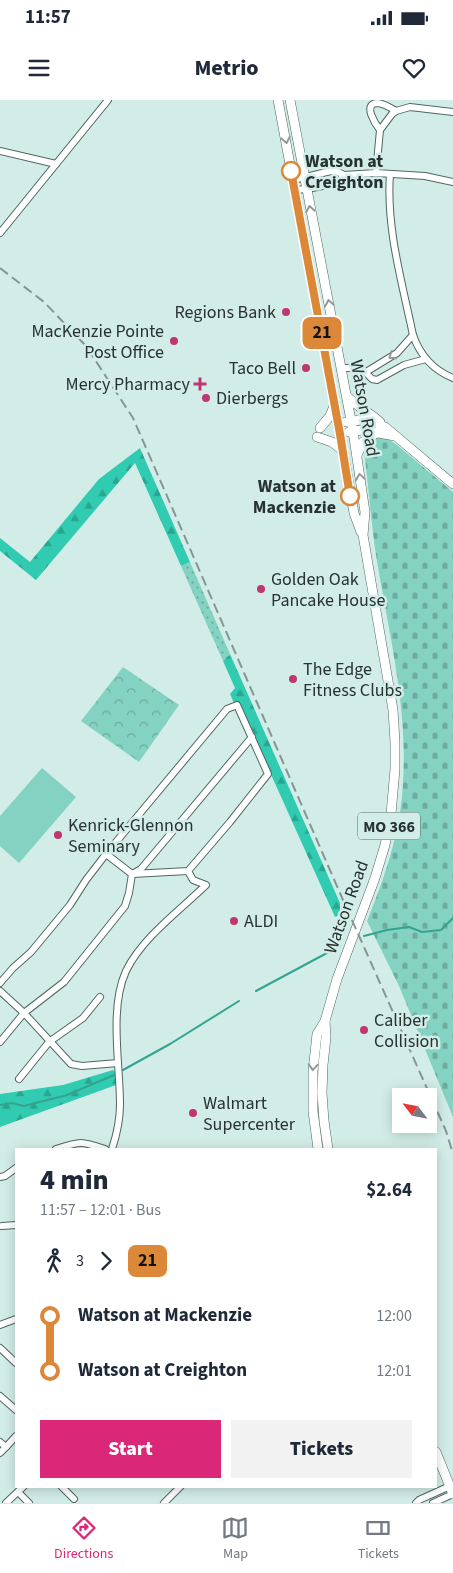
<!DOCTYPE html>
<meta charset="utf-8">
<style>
:root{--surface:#fff;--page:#f2f2f3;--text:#1f2937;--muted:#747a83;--line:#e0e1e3;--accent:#db2777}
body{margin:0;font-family:"Source Sans 3",sans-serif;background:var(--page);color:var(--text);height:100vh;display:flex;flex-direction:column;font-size:19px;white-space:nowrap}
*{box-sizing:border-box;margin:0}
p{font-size:16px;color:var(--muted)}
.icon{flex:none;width:28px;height:28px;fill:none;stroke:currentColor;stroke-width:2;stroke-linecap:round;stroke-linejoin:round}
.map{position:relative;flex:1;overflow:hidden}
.side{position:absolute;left:15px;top:1048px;width:422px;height:340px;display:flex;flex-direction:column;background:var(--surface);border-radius:0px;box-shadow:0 2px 12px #0003}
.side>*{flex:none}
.badge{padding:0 10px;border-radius:8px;font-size:18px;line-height:32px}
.needle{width:32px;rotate:302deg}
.controls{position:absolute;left:392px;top:988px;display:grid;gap:10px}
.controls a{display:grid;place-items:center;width:45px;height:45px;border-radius:0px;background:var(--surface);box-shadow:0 2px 12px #0003;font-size:25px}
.map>.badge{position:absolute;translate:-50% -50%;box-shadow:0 0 0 2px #fff}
.legs{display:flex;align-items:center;gap:8px;height:55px;padding:0 25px;font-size:16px}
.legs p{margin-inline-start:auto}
.headline{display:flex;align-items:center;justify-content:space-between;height:85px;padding:0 25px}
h1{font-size:28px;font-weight:800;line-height:38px}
.action{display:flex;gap:10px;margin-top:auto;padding:10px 25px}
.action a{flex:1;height:58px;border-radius:0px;background:var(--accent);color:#fff;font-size:20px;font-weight:800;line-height:58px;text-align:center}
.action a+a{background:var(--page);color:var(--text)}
ul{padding:0 25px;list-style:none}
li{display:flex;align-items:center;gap:18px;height:55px;font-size:19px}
li i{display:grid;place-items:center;width:8px;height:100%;margin:0 6px;background:currentColor}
li i::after{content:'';width:12px;height:12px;margin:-6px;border:4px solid;border-radius:50%;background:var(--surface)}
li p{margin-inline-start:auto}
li:first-child i{background:linear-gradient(#0000 50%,currentColor 0)}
li:last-child i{background:linear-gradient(currentColor 50%,#0000 0)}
.status{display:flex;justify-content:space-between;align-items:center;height:35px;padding:0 25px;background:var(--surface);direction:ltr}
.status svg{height:14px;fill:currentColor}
header{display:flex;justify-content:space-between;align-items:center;height:65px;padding:0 25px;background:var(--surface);font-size:22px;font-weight:800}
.tab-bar{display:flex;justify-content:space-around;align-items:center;height:70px;border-top:1px solid var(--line);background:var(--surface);font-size:14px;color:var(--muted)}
.tab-bar a{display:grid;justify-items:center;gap:2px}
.tab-bar .active{color:var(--accent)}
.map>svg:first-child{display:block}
</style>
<div class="status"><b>11:57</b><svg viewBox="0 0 49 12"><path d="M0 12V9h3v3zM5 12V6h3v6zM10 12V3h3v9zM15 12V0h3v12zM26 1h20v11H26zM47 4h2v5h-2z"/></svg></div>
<header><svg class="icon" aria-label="menu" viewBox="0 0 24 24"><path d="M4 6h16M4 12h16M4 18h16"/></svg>Metrio<svg class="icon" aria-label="heart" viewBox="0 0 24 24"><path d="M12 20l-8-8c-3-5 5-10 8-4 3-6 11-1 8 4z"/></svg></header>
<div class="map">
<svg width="453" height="1403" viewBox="0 0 453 1403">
<defs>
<pattern id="grass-dots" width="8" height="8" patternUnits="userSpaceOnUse" patternTransform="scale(1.25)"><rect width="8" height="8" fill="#84d2c1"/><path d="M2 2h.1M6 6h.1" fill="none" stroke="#6cab9d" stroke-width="1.8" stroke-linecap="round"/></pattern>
<pattern id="forest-firs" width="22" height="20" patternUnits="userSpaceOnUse" patternTransform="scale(1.25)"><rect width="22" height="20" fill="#31cbb2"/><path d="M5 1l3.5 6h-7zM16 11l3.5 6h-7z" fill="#2aa591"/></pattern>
<pattern id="cemetery-stones" width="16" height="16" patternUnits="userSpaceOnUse" patternTransform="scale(1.25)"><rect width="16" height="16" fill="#84d2c1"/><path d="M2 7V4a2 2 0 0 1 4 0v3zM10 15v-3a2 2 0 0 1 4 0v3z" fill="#6cab9d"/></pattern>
<pattern id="park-crowns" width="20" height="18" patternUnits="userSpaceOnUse" patternTransform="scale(1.25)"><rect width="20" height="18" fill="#84d2c1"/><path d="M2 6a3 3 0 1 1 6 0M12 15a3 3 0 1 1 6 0" fill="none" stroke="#6cab9d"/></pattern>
</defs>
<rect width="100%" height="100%" fill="#d2ede7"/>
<!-- grass -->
<path fill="url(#grass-dots)" d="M 190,462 L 230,554 L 223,561 L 181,466 Z"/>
<!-- forest -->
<g fill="url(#forest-firs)">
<path d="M 140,348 L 190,462 L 181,466 L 135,363 L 36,480 L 0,451 L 0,438 L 30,462 L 99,379 Z"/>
<path d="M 230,554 L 340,803 L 340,815 L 335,817 L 238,601 L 234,603 L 230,594 L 235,588 L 223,561 Z"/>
<path d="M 113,970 L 115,972 L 116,985 L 0,1027 L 0,994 L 63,985 Z"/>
</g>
<!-- cemetery -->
<path fill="url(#cemetery-stones)" d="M 374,337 L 388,339 L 397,345 L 453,392 L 453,1017 L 399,886 L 367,821 C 385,777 401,730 403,682 C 408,608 389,534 377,461 C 371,425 369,388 364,352 L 366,346 Z"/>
<!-- park -->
<path fill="url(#park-crowns)" d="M 123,567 L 179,605 L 139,662 L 81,621 Z"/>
<!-- pitch -->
<path fill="#84d2c1" d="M 42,668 L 76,697 L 19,763 L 0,746 L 0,716 Z"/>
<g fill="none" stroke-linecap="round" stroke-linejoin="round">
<!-- stream -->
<g stroke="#34a390" stroke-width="2">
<path d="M 364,836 L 387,830 L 409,827 L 422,832 L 441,830 L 453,818"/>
<path d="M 256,891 L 340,846"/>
<path d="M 123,970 L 170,944 L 239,901"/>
<path d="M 0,1005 L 12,1003 L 24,1006 L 67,995 L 114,975"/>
</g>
<defs>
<g id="minor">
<path d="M 380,30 C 376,25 362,4 377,3 C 383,3 391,8 396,11"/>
<path d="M 0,51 L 56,64"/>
<path d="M 376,73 L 380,30 L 392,14 L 396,11 L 410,7 L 453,12"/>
<path d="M 390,74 C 386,128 402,182 413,235 C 420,255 433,270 453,278"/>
<path d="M 293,80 L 331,71 L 338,72 L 344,75 L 376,73 L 425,76 L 453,82"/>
<path d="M 295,90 L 307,89 L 337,83 L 344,75"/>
<path d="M 0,133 L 108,0"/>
<path d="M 341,268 L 361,268 L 372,279 L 377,280 L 404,265 L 426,259"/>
<path d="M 366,272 L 397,253 L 413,235"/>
<path d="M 0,883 L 13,868 L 31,852 L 70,805 L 86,780 L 106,754 L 227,609 L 237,605 L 268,674 L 230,722 L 188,771 L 132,774 L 106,754"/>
<path d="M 0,891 L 24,913 L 71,964 L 82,966 L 118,963"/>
<path d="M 0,942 L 24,913 L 64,882 L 125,806 L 129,793 L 132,774 L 141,769 L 252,637"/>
<path d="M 19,979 L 49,942 L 83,918 L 100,897"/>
<path d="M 56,1049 C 81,1041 81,1041 105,1049"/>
<path d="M 112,1049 C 117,1034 120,1020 120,1004 C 120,964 109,908 126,871 C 142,838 179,811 206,785 L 193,780 L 188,771"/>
<path d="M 0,1077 L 5,1076 L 16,1068"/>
<path d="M 2,1126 L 16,1125"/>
<path d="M 0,1225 L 16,1219"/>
<path d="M 0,1248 L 16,1263"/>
<path d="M 0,1296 L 16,1310"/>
<path d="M 0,1342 L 6,1347 L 16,1336"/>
<path d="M 0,1353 L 6,1347"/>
<path d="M 61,1386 L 74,1399"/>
<path d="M 18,1392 L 29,1403"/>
<path d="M 6,1403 L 24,1386"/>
<path d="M 164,1403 L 181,1386"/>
<path d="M 416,1403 L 419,1400 L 450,1386"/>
<path d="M 433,1403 L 453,1394"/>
</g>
<g id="major">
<path d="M 278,0 L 340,334 L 354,413 L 361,432"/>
<path d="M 290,0 L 353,331 L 365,412 L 363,435 L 393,610 L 395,642 L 395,669 L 391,714 L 385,745 L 375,778 L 337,879 L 325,921 L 326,937 L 323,965 L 322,993 L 324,1021 L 328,1049"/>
<path d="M 347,296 C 357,307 369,312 380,322"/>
<path d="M 346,322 L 361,320 L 369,320 L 385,327 L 453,384"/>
<path d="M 320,328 L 330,316 L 335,304"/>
<path d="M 349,332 L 362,330 L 395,336"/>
<path d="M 317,337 L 332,342 L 343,351"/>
<path d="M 357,355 L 363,342 L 376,333"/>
<path d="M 318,1049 L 313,1011 L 313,971 L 317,934 L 325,921"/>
<path d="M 436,1352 L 453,1394"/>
</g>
</defs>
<!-- minor casing -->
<use href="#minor" stroke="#506762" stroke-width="8"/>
<!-- major casing -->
<use href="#major" stroke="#506762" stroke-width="10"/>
<!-- minor -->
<use href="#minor" stroke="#fff" stroke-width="6"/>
<!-- major -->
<use href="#major" stroke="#fff" stroke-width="9"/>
<!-- rail -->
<path stroke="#849793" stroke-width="2" stroke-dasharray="10 5" stroke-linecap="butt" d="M 0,168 L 44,202 L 86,246 L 133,318 L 343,800 L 446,1031 L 453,1054"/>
</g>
<!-- one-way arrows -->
<defs><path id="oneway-chevron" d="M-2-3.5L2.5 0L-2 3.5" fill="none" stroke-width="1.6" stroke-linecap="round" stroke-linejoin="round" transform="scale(1.25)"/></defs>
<g stroke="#949898">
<use href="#oneway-chevron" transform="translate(286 40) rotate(80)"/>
<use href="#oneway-chevron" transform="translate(310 109) rotate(-100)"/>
<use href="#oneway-chevron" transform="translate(329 203) rotate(-100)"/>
<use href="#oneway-chevron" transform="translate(392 256) rotate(147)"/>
<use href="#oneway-chevron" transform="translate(360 377) rotate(-98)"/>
<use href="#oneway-chevron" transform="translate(313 967) rotate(94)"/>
</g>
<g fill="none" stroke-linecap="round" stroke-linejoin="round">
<defs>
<path id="line-1" d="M 291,71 L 340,334 L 350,396"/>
</defs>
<!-- line-1 casing -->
<use href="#line-1" stroke="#fff" stroke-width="11"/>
<!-- line-1 -->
<use href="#line-1" stroke="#db8839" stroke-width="8"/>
</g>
<!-- markers -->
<g fill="#fff" stroke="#db8839" stroke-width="2.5">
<circle cx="291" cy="71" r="9"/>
<circle cx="350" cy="396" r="9"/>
</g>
<g fill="#c03671" stroke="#d2ede7" stroke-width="2">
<circle cx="286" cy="212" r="5"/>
<circle cx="174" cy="241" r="5"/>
<circle cx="306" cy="268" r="5"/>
<path d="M197.5 276.5h5v5h5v5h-5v5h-5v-5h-5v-5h5z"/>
<circle cx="206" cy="298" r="5"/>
<circle cx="261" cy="489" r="5"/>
<circle cx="293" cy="579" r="5"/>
<circle cx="58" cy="735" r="5"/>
<circle cx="234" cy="821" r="5"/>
<circle cx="364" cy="930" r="5"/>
<circle cx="193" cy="1013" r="5"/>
</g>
<g text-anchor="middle" stroke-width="5" stroke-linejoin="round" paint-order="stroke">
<!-- shield labels -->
<rect fill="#d2ede7" stroke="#5b6a67" stroke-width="1" x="358" y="712.5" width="62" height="27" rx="4"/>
<g font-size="16" font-weight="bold" fill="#283230">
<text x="389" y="732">MO 366</text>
</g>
<!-- stop labels -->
<g font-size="18" font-weight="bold" fill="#283230" stroke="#d2ede7" text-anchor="start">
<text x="305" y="67">Watson at<tspan x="305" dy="21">Creighton</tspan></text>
<text x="336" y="392" text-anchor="end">Watson at<tspan x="336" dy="21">Mackenzie</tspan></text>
</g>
<!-- poi labels -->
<g font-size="18" fill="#283230" stroke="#d2ede7" text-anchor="start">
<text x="276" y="218" text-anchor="end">Regions Bank</text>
<text x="164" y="237" text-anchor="end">MacKenzie Pointe<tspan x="164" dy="21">Post Office</tspan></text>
<text x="296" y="274" text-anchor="end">Taco Bell</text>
<text x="190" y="290" text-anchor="end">Mercy Pharmacy</text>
<text x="216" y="304">Dierbergs</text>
<text x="271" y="485">Golden Oak<tspan x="271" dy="21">Pancake House</tspan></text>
<text x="303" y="575">The Edge<tspan x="303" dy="21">Fitness Clubs</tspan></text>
<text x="68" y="731">Kenrick-Glennon<tspan x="68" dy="21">Seminary</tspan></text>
<text x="244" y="827">ALDI</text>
<text x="374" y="926">Caliber<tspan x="374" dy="21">Collision</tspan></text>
<text x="203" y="1009">Walmart<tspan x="203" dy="21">Supercenter</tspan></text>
</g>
<!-- street labels -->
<g font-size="18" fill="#283230" stroke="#d2ede7">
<text transform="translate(365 308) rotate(80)" y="6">Watson Road</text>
<text transform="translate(346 807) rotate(-70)" y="6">Watson Road</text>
</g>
</g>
</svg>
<div class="controls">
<a><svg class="needle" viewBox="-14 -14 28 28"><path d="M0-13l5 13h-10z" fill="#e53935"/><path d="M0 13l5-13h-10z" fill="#747a83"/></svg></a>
</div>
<b class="badge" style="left:322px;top:233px;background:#db8839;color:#111">21</b>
<section class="side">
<div class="headline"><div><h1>4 min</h1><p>11:57 – 12:01 · Bus</p></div><b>$2.64</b></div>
<div class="legs"><svg class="icon" aria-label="walk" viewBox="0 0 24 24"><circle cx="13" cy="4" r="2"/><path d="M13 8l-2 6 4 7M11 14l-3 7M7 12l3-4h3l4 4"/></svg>3<svg class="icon" aria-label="forward" viewBox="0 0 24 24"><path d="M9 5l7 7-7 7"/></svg><b class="badge" style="background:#db8839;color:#111">21</b></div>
<ul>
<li><i style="color:#db8839"></i><b>Watson at Mackenzie</b><p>12:00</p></li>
<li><i style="color:#db8839"></i><b>Watson at Creighton</b><p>12:01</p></li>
</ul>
<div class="action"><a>Start</a><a>Tickets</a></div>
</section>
</div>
<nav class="tab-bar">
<a class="active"><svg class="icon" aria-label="directions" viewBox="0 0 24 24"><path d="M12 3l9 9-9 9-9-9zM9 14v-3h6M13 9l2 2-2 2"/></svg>Directions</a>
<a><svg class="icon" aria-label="map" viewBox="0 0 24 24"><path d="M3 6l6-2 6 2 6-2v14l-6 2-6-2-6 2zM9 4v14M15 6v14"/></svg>Map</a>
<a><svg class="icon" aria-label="tickets" viewBox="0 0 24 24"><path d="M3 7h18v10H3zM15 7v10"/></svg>Tickets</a>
</nav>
